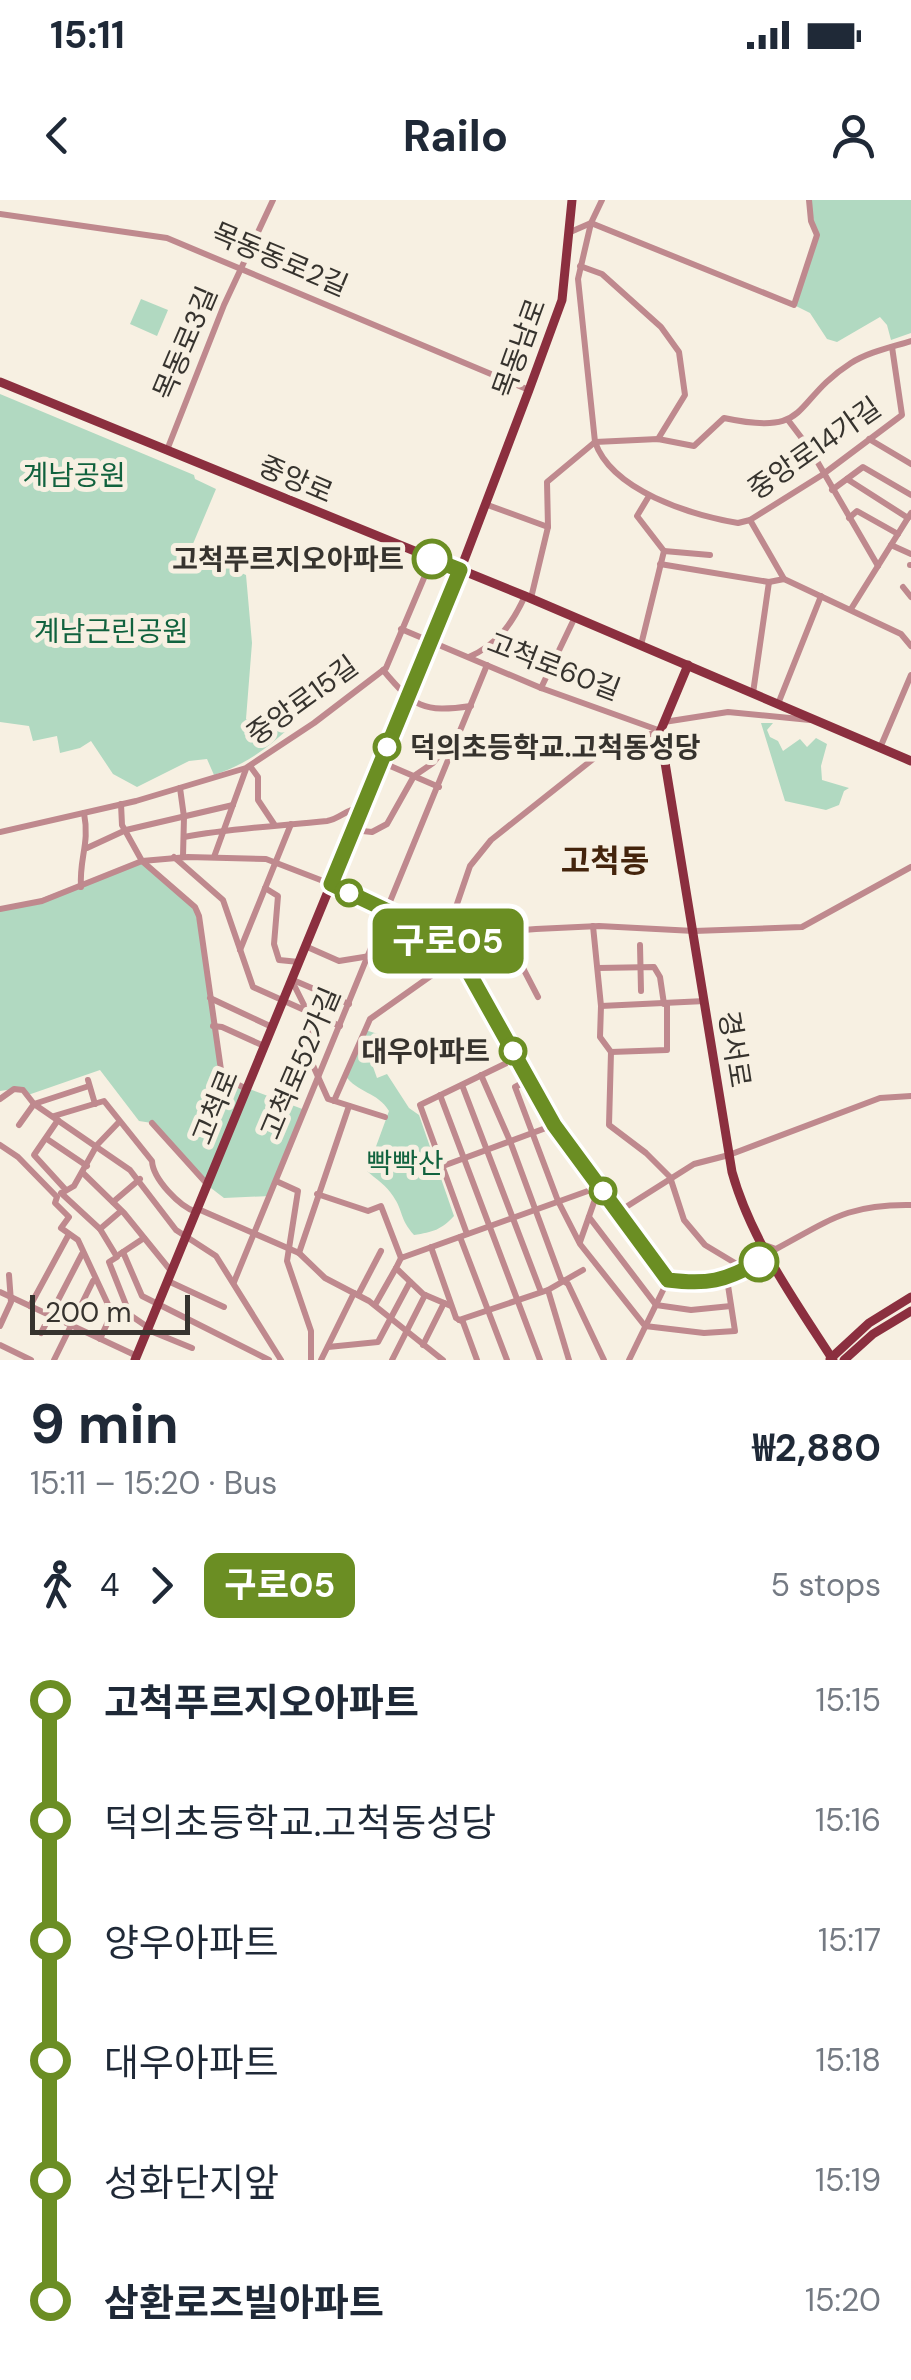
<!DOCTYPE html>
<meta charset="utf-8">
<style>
:root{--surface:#fff;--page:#f6f6f7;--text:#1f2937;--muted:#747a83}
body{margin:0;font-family:"DM Sans","Noto Sans KR",sans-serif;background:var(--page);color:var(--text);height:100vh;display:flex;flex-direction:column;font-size:38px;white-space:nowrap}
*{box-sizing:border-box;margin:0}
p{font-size:32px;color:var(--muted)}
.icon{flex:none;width:55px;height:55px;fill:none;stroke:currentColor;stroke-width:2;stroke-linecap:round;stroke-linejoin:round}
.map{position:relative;height:1160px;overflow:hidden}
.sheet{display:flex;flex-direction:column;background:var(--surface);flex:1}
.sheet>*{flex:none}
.badge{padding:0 20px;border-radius:15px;font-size:35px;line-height:65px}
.scale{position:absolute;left:30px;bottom:25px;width:160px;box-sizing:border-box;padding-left:10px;border:5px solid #36332e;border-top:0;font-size:28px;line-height:35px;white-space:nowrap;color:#36332e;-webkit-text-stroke:8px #f7f0e2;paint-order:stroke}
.map>.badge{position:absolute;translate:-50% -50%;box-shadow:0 0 0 5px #fff}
.legs{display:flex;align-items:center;gap:15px;height:110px;padding:0 30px;font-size:32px}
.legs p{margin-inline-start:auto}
.headline{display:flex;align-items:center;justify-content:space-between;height:170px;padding:0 30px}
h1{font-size:55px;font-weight:700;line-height:75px}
ul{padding:0 30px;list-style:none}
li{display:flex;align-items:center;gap:35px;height:120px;font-size:38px}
li i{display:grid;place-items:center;width:15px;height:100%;margin:0 12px;background:currentColor}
li i::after{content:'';width:25px;height:25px;margin:-12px;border:8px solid;border-radius:50%;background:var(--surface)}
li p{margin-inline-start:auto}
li:first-child i{background:linear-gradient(#0000 50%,currentColor 0)}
li:last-child i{background:linear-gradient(currentColor 50%,#0000 0)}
.status{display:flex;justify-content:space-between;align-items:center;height:70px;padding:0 50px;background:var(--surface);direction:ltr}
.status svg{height:28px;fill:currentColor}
header{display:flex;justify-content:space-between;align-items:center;height:130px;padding:0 30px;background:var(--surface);font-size:45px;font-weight:700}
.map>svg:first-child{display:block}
</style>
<div class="status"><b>15:11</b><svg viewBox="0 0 49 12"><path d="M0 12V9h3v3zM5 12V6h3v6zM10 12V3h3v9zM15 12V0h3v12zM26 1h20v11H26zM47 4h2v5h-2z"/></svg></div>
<header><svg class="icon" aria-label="back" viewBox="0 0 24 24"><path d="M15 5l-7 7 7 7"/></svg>Railo<svg class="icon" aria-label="person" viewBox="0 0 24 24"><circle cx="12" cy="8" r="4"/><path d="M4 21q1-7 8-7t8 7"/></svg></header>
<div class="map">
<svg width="911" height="1160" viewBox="0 0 911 1160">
<rect width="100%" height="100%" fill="#f7f0e2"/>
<!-- green -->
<g fill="#b1d9c1">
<path d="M 809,0 L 911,0 L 911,133 L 891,140 L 887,125 L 880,117 L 837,142 L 827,139 L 810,113 L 794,105 L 817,35 Z"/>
<path d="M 141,99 L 168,110 L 157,136 L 130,124 Z"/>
<path d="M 0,194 L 194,275 L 195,279 L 216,289 L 190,351 L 246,375 L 252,443 L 246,519 L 287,530 C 264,551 244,565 214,575 L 207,559 L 189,561 L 137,587 L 113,574 L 91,541 L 80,548 L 60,553 L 57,536 L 33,541 L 29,526 L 0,522 Z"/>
<path d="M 761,523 L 773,523 L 767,530 L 770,537 L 778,541 L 783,551 L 800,539 L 807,547 L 816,538 L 827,544 L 821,566 L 822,580 L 849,588 L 844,591 L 839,605 L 826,610 L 785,601 Z"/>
<path d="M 142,661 L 195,707 L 221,870 L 231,882 L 305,910 L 270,996 L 224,998 L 207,985 L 152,923 L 139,921 L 100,870 L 28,895 L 14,889 L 0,891 L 0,709 L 15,708 Z"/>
<path d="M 365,830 L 378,834 L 390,853 L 372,864 L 377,878 L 387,874 L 409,908 L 419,915 L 454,1016 C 441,1030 433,1032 414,1035 C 399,1018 404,1012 393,996 C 387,986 376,979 367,971 L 389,911 C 378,892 357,893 345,875 Z"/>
</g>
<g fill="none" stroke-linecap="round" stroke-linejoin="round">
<!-- minor -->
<g stroke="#bf898e" stroke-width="6">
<path d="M 602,0 L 591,23 L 578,79 L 595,242 C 612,291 691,315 738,323 L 750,320 L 822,275 L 902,215 L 892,147"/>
<path d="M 0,14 L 167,38 L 529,190"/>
<path d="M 568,33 L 591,23 L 794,105 L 817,35 L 811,21 L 809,0"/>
<path d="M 580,66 L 602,74 L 661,127 L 679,152 L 685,195 L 658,239"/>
<path d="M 788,220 L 810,249 L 878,366"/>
<path d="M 869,239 L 911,264"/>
<path d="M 595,242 L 658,239 L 694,246 L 724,218 C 813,237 790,202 851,163 C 868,152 892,147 911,141"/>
<path d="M 167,250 L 224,105 L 273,0"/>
<path d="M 847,279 L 908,318"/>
<path d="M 832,290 L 863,267 L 911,295"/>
<path d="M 485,304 L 548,327"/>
<path d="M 849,318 L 857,311 L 898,334"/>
<path d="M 750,320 L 784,379"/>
<path d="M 891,345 L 911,354"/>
<path d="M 664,351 L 710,355"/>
<path d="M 660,364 L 769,382 L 784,379 L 901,434 L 911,446"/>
<path d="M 910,365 L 911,365"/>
<path d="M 903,387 L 911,397"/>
<path d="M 531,398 L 548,327 L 547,282 L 595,242"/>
<path d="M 851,409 L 911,313"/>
<path d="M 401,429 L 541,488 L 661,531"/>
<path d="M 641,445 L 664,351 L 637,316 L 649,296"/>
<path d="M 469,457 C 498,444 512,424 525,396"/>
<path d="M 383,470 C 414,507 423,513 471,506"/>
<path d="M 541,488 L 575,417"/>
<path d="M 753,493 L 769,382"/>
<path d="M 778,504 L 821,396"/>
<path d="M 664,522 L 728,512 L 810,520"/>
<path d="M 880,548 L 911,475"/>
<path d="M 381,562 L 439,587"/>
<path d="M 250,566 L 258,577 L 258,600 L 274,624"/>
<path d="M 180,588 L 184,617 L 183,656"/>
<path d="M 121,604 L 122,625 L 142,661 L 195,707 L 199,716 L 221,870 L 224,878 L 247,889"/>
<path d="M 353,630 L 372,632 L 387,624 L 414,576 L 433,563 L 457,533"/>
<path d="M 0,632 L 136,601 L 246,568 L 314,523 L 386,468 L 432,359"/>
<path d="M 184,637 C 232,628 279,626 327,621 C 340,619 348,608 362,607"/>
<path d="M 87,648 L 126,630 L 233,605"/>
<path d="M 174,657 L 223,700 L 253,787 L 340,826"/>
<path d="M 214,657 L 246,569"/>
<path d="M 81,687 C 79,658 90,644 84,613"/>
<path d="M 265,688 L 278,696 L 274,744 L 279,760 L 299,762"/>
<path d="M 0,709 L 42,701 L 142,661 L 188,657 L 266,659 L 331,684 L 445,739 L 454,746 L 554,925 L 668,1080"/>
<path d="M 593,726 L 601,806 L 600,837 L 611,852 L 609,925 L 646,953 L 670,977 L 684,1020 L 705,1045 L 745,1069"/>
<path d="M 445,739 L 470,666 L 491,640 L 607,548 L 660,531"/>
<path d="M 640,745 L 641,791"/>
<path d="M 305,746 L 339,761 L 370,756"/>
<path d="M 454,746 L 474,734 L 536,729 L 599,726 L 694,731 L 802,727 L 911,667"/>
<path d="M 240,750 L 291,624"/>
<path d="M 598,768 L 654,767 L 660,777 L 664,804"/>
<path d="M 293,780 L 349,804"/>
<path d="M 292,781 L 307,811 L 311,861 L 328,899 L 385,917"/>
<path d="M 210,798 L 272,827"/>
<path d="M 601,806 L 705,801"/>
<path d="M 213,826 L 222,827 L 264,846"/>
<path d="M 611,852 L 667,850 L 667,804"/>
<path d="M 481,875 L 510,941 L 561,1079 L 568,1084 L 604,1160"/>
<path d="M 88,880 L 95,904"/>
<path d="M 528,880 L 515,887 L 558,1001 L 580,1044 L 645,1126 L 704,1133 L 735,1131 L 727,1079"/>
<path d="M 462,885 L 541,1092"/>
<path d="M 440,895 L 540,1160"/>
<path d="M 0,899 L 14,889 L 23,890 L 34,904 L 130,970 L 176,1030 L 216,1056 L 281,1160"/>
<path d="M 334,901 L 370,819 L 459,756 L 478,746 L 511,745 L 538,797"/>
<path d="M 54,916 L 104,901 L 152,961 C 153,979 179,1006 196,1012"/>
<path d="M 58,920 L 34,955 L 65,989"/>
<path d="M 152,923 L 207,984"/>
<path d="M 19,925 L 34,904 L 89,886"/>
<path d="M 47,939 L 87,966"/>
<path d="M 0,945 L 18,957 L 57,997 L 55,1003 L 69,1017 L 61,1028 L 78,1040 L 112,1113 L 100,1139"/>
<path d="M 443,966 L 554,925"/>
<path d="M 83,973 L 124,1013 L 171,1071"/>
<path d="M 276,981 L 298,991 L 287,1061 L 311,1131 L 311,1160"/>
<path d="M 61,993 L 100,1029 L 117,1057 L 109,1062 L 130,1115 L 149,1128"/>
<path d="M 62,993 L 74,986 L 97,945 L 119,922"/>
<path d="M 317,994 L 368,1011 L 381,1006 L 401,1058 L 599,987"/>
<path d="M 113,1002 L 140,979"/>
<path d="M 198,1009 L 299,1053 L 325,1078 L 369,1101 L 443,1160"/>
<path d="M 618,1012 L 694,964 L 729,955 L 880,898 L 911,896"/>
<path d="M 589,1017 L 656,1105 L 691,1110 L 731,1106"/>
<path d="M 100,1029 L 121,1011"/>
<path d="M 467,1034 L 420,905 L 517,858"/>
<path d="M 460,1037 L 507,1160"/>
<path d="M 580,1042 L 599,988"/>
<path d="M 762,1044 L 776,1049 C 830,1020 848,1004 911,1005"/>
<path d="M 431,1047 L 456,1118 L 463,1122 L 477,1160"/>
<path d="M 123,1052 L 142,1096 L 269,1160"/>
<path d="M 299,1053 L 349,906"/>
<path d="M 120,1054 L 144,1038"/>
<path d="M 401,1058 L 396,1068 L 423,1094 L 451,1106"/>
<path d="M 668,1080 C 712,1086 729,1078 768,1058"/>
<path d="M 168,1081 L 224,1107"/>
<path d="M 234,1082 L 487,465"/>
<path d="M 548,1090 L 569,1160"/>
<path d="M 0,1092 L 137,1156"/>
<path d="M 358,1095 L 381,1051"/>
<path d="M 375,1105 L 396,1068"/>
<path d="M 30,1106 L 69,1034"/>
<path d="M 459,1120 L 548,1090 L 583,1070"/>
<path d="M 0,1126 L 11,1102 L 9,1075"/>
<path d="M 148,1130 L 192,1148"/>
<path d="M 41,1133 L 82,1054"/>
<path d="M 0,1145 L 31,1160"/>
<path d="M 423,1145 L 444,1103"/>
<path d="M 328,1147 L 378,1142 L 410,1082"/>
<path d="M 54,1160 L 93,1081"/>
<path d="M 321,1160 L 354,1093"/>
<path d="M 392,1160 L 425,1095"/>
<path d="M 629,1160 L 668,1080"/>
</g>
<!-- major -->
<g stroke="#8b2f3f" stroke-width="9">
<path d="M 0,182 L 525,396 L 911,561"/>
<path d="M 688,465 L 660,532 L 732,972 C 751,1040 795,1101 833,1160"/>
<path d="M 830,1159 L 869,1123 L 911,1097"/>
<path d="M 135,1160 L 460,371 L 529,190 L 562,100 L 572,0"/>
<path d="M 844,1160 L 873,1134 L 911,1111"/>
</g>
</g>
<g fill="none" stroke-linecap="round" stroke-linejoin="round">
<defs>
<path id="line-1" d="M 432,359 L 460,370 L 331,684 L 445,738 L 454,746 L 554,925 L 668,1080 C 708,1085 724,1081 759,1062"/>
</defs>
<!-- line-1 casing -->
<use href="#line-1" stroke="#fff" stroke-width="22"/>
<!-- line-1 -->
<use href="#line-1" stroke="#6b8e23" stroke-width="15"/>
</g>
<!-- markers -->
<g fill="#fff" stroke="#6b8e23" stroke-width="5">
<circle cx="432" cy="359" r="18"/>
<circle cx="387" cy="547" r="12"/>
<circle cx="349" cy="693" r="12"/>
<circle cx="513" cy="851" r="12"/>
<circle cx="603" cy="991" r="12"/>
<circle cx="759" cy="1062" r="18"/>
</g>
<g text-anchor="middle" stroke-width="10" stroke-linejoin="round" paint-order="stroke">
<!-- street labels -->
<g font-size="28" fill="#36332e" stroke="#f7f0e2">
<text transform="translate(280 59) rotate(23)" y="10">목동동로2길</text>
<text transform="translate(185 143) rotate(-67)" y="10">목동로3길</text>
<text transform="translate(519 148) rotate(-70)" y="10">목동남로</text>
<text transform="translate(814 248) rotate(-35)" y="10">중앙로14가길</text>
<text transform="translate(296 279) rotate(23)" y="10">중앙로</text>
<text transform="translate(554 466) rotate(21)" y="10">고척로60길</text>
<text transform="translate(302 500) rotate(-36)" y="10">중앙로15길</text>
<text transform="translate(735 849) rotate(81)" y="10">경서로</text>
<text transform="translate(300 863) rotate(-67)" y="10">고척로52가길</text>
<text transform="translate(215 907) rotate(-68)" y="10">고척로</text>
</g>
<!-- park labels -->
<g font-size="28" fill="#11623e" stroke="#f7f0e2">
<text x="74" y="285">계남공원</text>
<text x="111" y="441">계남근린공원</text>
<text x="405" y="973">빡빡산</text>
</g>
<!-- stop labels -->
<g font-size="28" font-weight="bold" fill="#36332e" stroke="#f7f0e2" text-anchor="end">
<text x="404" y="369">고척푸르지오아파트</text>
<text x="410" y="557" text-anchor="start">덕의초등학교.고척동성당</text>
<text x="490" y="861">대우아파트</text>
</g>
<!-- quarter labels -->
<g font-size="32" font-weight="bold" fill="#44240c" stroke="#f7f0e2">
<text x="605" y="672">고척동</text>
</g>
</g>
</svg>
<div class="scale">200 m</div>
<b class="badge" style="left:448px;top:741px;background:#6b8e23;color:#fff">구로05</b>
</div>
<section class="sheet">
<div class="headline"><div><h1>9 min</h1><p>15:11 – 15:20 · Bus</p></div><b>₩2,880</b></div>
<div class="legs"><svg class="icon" aria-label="walk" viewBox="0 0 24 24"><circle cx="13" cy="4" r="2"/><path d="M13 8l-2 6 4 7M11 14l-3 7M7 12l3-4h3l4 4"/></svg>4<svg class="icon" aria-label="forward" viewBox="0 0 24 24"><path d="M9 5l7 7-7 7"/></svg><b class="badge" style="background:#6b8e23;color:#fff">구로05</b><p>5 stops</p></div>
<ul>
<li><i style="color:#6b8e23"></i><b>고척푸르지오아파트</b><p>15:15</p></li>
<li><i style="color:#6b8e23"></i><span>덕의초등학교.고척동성당</span><p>15:16</p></li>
<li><i style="color:#6b8e23"></i><span>양우아파트</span><p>15:17</p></li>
<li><i style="color:#6b8e23"></i><span>대우아파트</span><p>15:18</p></li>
<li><i style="color:#6b8e23"></i><span>성화단지앞</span><p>15:19</p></li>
<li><i style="color:#6b8e23"></i><b>삼환로즈빌아파트</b><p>15:20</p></li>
</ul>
</section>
